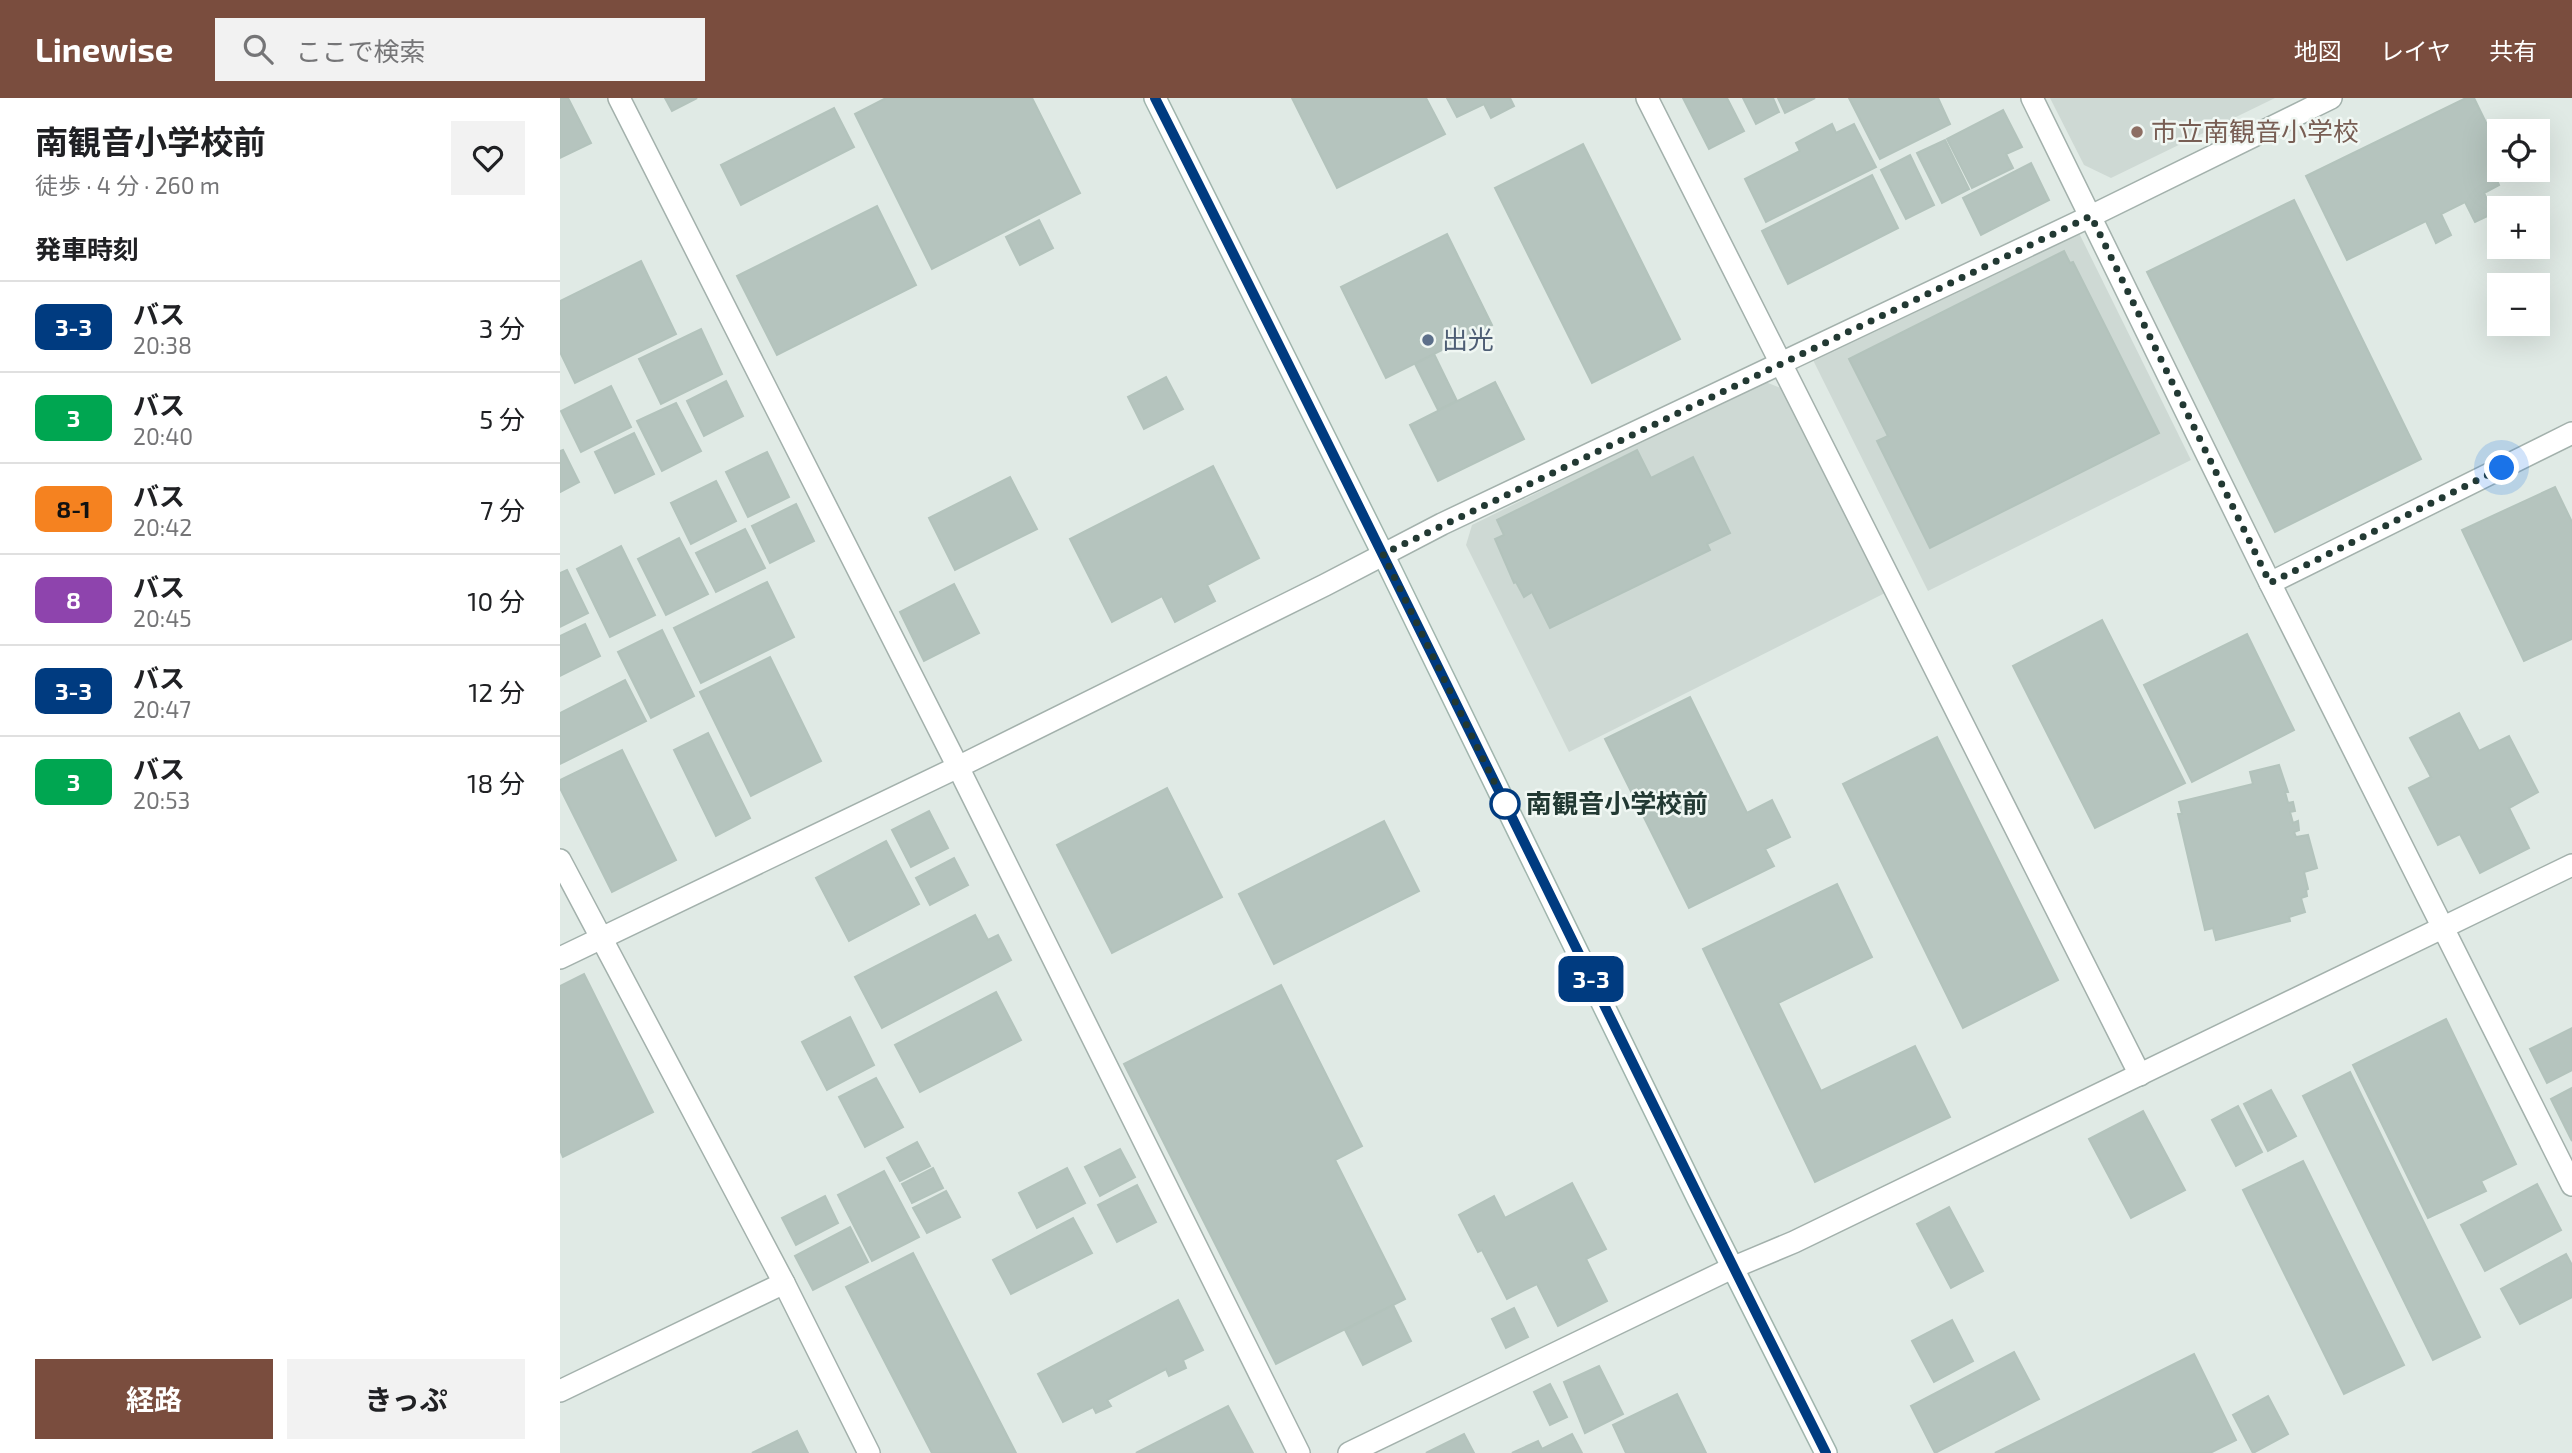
<!DOCTYPE html>
<html lang="ja">
<meta charset="utf-8">
<style>
:root{--surface:#fff;--page:#f2f2f2;--text:#202124;--muted:#757577;--line:#e0e0e0;--accent:#7a4d3e}
body{margin:0;font-family:"Exo 2","Noto Sans JP",sans-serif;background:var(--page);color:var(--text);height:100vh;display:flex;flex-direction:column;font-size:26px;white-space:nowrap}
*{box-sizing:border-box;margin:0}
p{font-size:23px;color:var(--muted)}
.icon{flex:none;width:38px;height:38px;fill:none;stroke:currentColor;stroke-width:2;stroke-linecap:round;stroke-linejoin:round}
.map{position:relative;flex:1;overflow:hidden}
.side{display:flex;flex-direction:column;background:var(--surface);width:560px}
.side>*{flex:none}
.badge{padding:0 14px;border-radius:10px;font-size:24px;line-height:46px}
.tools{position:absolute;left:1927px;top:21px;display:grid;gap:14px}
.tools a{display:grid;place-items:center;width:63px;height:63px;border-radius:0px;background:var(--surface);box-shadow:0 7px 28px #0002;font-size:35px}
.you{position:absolute;width:35px;height:35px;margin:-18px;border:5px solid #fff;border-radius:50%;background:#1a73e8;box-shadow:0 0 0 10px #1a73e833}
.map>.badge{position:absolute;translate:-50% -50%;box-shadow:0 0 0 4px #fff}
h2{padding:0 35px;font-size:26px;line-height:63px}
.round{display:grid;place-items:center;flex:none;width:74px;height:74px;border-radius:0px;background:var(--page)}
.overview{display:flex;align-items:center;justify-content:space-between;height:119px;padding:0 35px}
h1{font-size:33px;font-weight:700;line-height:52px}
.button{display:flex;gap:14px;margin-top:auto;padding:14px 35px}
.button a{flex:1;height:80px;border-radius:0px;background:var(--accent);color:#fff;font-size:28px;font-weight:700;line-height:80px;text-align:center}
.button a+a{background:var(--page);color:var(--text)}
ul{padding:0;list-style:none}
li{display:flex;align-items:center;gap:21px;height:91px;padding:0 35px;border-top:2px solid var(--line)}
li div{flex:1}
li b{display:block;font-size:26px}
li em{font-style:normal}
li .badge{min-width:77px;font-weight:700;text-align:center}
header{display:flex;align-items:center;gap:42px;box-sizing:border-box;height:98px;padding:0 35px;background:var(--accent);color:#fff}
header strong{font-size:33px}
nav{display:flex;gap:38px;margin-inline-start:auto;font-size:24px}
.search{width:490px;height:63px;background:var(--page);display:flex;align-items:center;gap:18px;box-sizing:border-box;padding:0 24px;border-radius:0px;color:var(--muted);font-size:26px}
main{display:flex;flex:1;min-height:0}
.map>svg:first-child{display:block}
</style>
<header>
<strong>Linewise</strong>
<div class="search"><svg class="icon" aria-label="search" viewBox="0 0 24 24"><circle cx="10" cy="10" r="6"/><path d="M15 15l6 6"/></svg>ここで検索</div>
<nav><a>地図</a><a>レイヤ</a><a>共有</a></nav>
</header>
<main>
<section class="side">
<div class="overview"><div><h1>南観音小学校前</h1><p>徒歩 · 4 分 · 260 m</p></div><a class="round"><svg class="icon" aria-label="heart" viewBox="0 0 24 24"><path d="M12 20l-8-8c-3-5 5-10 8-4 3-6 11-1 8 4z"/></svg></a></div>
<h2>発車時刻</h2>
<ul>
<li><span class="badge" style="background:#003b80;color:#fff">3-3</span><div><b>バス</b><p>20:38</p></div><em>3 分</em></li>
<li><span class="badge" style="background:#00a651;color:#fff">3</span><div><b>バス</b><p>20:40</p></div><em>5 分</em></li>
<li><span class="badge" style="background:#f58220;color:#111">8-1</span><div><b>バス</b><p>20:42</p></div><em>7 分</em></li>
<li><span class="badge" style="background:#8e44ad;color:#fff">8</span><div><b>バス</b><p>20:45</p></div><em>10 分</em></li>
<li><span class="badge" style="background:#003b80;color:#fff">3-3</span><div><b>バス</b><p>20:47</p></div><em>12 分</em></li>
<li><span class="badge" style="background:#00a651;color:#fff">3</span><div><b>バス</b><p>20:53</p></div><em>18 分</em></li>
</ul>
<div class="button"><a>経路</a><a>きっぷ</a></div>
</section>
<div class="map">
<svg width="2012" height="1355" viewBox="0 0 2012 1355">
<rect width="100%" height="100%" fill="#e0eae5"/>
<!-- built -->
<g fill="#ced9d4">
<path d="M 1490,0 L 1715,0 L 1551,80 L 1524,67 Z"/>
<path d="M 1517,131 L 1631,362 L 1368,493 L 1253,262 Z"/>
<path d="M 1203,283 L 1226,292 L 1327,494 L 1009,654 L 906,447 L 912,427 Z"/>
</g>
<!-- building -->
<g fill="#b5c4be" stroke="#b3c3bc" stroke-width="2">
<path d="M 0,0 L 8,0 L 31,45 L 0,60 Z"/>
<path d="M 105,0 L 137,0 L 112,13 Z"/>
<path d="M 326,0 L 472,0 L 520,95 L 372,171 L 295,16 Z"/>
<path d="M 732,0 L 866,0 L 885,36 L 777,90 Z"/>
<path d="M 887,0 L 950,0 L 954,8 L 931,20 L 924,6 L 897,19 Z"/>
<path d="M 1123,0 L 1167,0 L 1184,33 L 1149,51 Z"/>
<path d="M 1183,0 L 1213,0 L 1219,14 L 1196,26 Z"/>
<path d="M 1218,0 L 1255,0 L 1225,15 Z"/>
<path d="M 1289,0 L 1378,0 L 1390,26 L 1320,61 Z"/>
<path d="M 1906,0 L 1914,0 L 1935,43 L 1939,41 L 1939,72 L 1954,72 L 1936,80 L 1939,87 L 1924,95 L 1934,115 L 1915,124 L 1905,104 L 1881,116 L 1891,137 L 1876,145 L 1866,123 L 1787,162 L 1746,78 Z"/>
<path d="M 274,10 L 294,49 L 181,107 L 161,67 Z"/>
<path d="M 1443,12 L 1462,49 L 1446,56 L 1453,70 L 1412,90 L 1387,41 Z"/>
<path d="M 1272,26 L 1276,35 L 1294,26 L 1316,69 L 1206,124 L 1185,81 L 1240,53 L 1236,45 Z"/>
<path d="M 1385,42 L 1409,91 L 1382,105 L 1357,55 Z"/>
<path d="M 1023,46 L 1120,241 L 1032,285 L 935,90 Z"/>
<path d="M 1350,57 L 1374,107 L 1346,121 L 1321,72 Z"/>
<path d="M 1471,65 L 1489,102 L 1421,137 L 1403,100 Z"/>
<path d="M 1312,77 L 1338,130 L 1228,186 L 1202,133 Z"/>
<path d="M 1734,102 L 1861,361 L 1715,434 L 1587,174 Z"/>
<path d="M 317,108 L 356,187 L 217,257 L 177,178 Z"/>
<path d="M 479,122 L 493,150 L 460,167 L 446,139 Z"/>
<path d="M 887,136 L 932,227 L 826,280 L 781,189 Z"/>
<path d="M 1504,153 L 1510,165 L 1513,164 L 1599,335 L 1370,450 L 1317,343 L 1328,338 L 1289,261 Z"/>
<path d="M 81,163 L 116,236 L 15,285 L 0,254 L 0,203 Z"/>
<path d="M 141,231 L 162,276 L 101,306 L 79,261 Z"/>
<path d="M 874,256 L 897,303 L 878,312 L 855,266 Z"/>
<path d="M 606,279 L 623,311 L 584,331 L 568,299 Z"/>
<path d="M 166,283 L 183,318 L 144,338 L 127,303 Z"/>
<path d="M 935,284 L 964,341 L 878,383 L 850,327 Z"/>
<path d="M 51,288 L 71,329 L 21,354 L 1,313 Z"/>
<path d="M 116,305 L 141,353 L 102,373 L 77,323 Z"/>
<path d="M 74,335 L 94,376 L 55,395 L 35,354 Z"/>
<path d="M 3,352 L 19,384 L 0,394 L 0,353 Z"/>
<path d="M 1077,352 L 1091,380 L 1133,359 L 1170,435 L 1147,446 L 1150,452 L 990,530 L 972,494 L 964,499 L 956,484 L 954,485 L 935,441 L 944,437 L 937,422 Z"/>
<path d="M 207,354 L 229,399 L 188,419 L 166,374 Z"/>
<path d="M 653,368 L 699,460 L 647,487 L 655,503 L 615,524 L 602,498 L 552,524 L 510,441 Z"/>
<path d="M 450,379 L 477,431 L 395,472 L 369,420 Z"/>
<path d="M 156,383 L 176,423 L 131,446 L 111,405 Z"/>
<path d="M 1995,389 L 2012,424 L 2012,541 L 1964,563 L 1902,432 Z"/>
<path d="M 236,406 L 254,443 L 210,465 L 192,428 Z"/>
<path d="M 185,431 L 205,470 L 156,494 L 136,455 Z"/>
<path d="M 119,440 L 148,496 L 106,517 L 78,461 Z"/>
<path d="M 61,448 L 95,517 L 50,539 L 17,471 Z"/>
<path d="M 7,472 L 28,515 L 0,529 L 0,475 Z"/>
<path d="M 207,484 L 234,539 L 141,585 L 114,530 Z"/>
<path d="M 394,486 L 419,535 L 364,563 L 340,514 Z"/>
<path d="M 1542,522 L 1625,685 L 1535,730 L 1453,568 Z"/>
<path d="M 25,526 L 40,558 L 0,578 L 0,538 Z"/>
<path d="M 102,532 L 134,598 L 91,620 L 58,554 Z"/>
<path d="M 1687,536 L 1734,632 L 1632,684 L 1584,587 Z"/>
<path d="M 210,559 L 261,663 L 191,698 L 140,594 Z"/>
<path d="M 65,582 L 86,623 L 0,666 L 0,615 Z"/>
<path d="M 1130,599 L 1187,715 L 1212,702 L 1230,739 L 1205,751 L 1214,768 L 1129,810 L 1045,641 Z"/>
<path d="M 1899,615 L 1919,653 L 1949,638 L 1978,694 L 1949,710 L 1969,750 L 1920,775 L 1900,736 L 1878,747 L 1849,690 L 1871,679 L 1850,640 Z"/>
<path d="M 148,635 L 190,720 L 156,738 L 114,652 Z"/>
<path d="M 1377,639 L 1498,882 L 1403,930 L 1283,686 Z"/>
<path d="M 62,652 L 116,762 L 52,794 L 0,690 L 0,682 Z"/>
<path d="M 1719,667 L 1728,694 L 1725,694 L 1728,705 L 1733,704 L 1735,713 L 1730,714 L 1733,725 L 1738,723 L 1739,732 L 1734,734 L 1736,739 L 1748,737 L 1757,770 L 1744,774 L 1748,791 L 1746,792 L 1747,798 L 1741,800 L 1745,814 L 1729,819 L 1730,823 L 1656,842 L 1653,830 L 1645,832 L 1618,716 L 1622,716 L 1619,704 L 1693,686 L 1690,674 Z"/>
<path d="M 607,690 L 662,799 L 552,855 L 497,747 Z"/>
<path d="M 369,713 L 388,750 L 351,769 L 332,732 Z"/>
<path d="M 824,723 L 859,793 L 714,866 L 679,796 Z"/>
<path d="M 326,743 L 359,806 L 289,843 L 256,780 Z"/>
<path d="M 394,760 L 408,787 L 370,807 L 356,780 Z"/>
<path d="M 1277,786 L 1312,859 L 1218,905 L 1261,993 L 1355,948 L 1390,1019 L 1255,1084 L 1143,851 Z"/>
<path d="M 415,817 L 428,842 L 438,837 L 451,862 L 322,930 L 295,879 Z"/>
<path d="M 24,876 L 93,1014 L 3,1059 L 0,1052 L 0,888 Z"/>
<path d="M 721,887 L 802,1048 L 775,1062 L 845,1201 L 716,1266 L 564,966 Z"/>
<path d="M 436,894 L 461,942 L 360,994 L 335,947 Z"/>
<path d="M 290,919 L 314,967 L 267,992 L 242,944 Z"/>
<path d="M 1886,921 L 1956,1066 L 1921,1083 L 1926,1093 L 1868,1120 L 1793,967 Z"/>
<path d="M 2012,930 L 2012,972 L 1987,985 L 1970,951 Z"/>
<path d="M 1790,974 L 1920,1239 L 1873,1262 L 1743,998 Z"/>
<path d="M 316,980 L 343,1029 L 305,1049 L 279,999 Z"/>
<path d="M 2012,990 L 2012,1043 L 1991,1001 Z"/>
<path d="M 1711,992 L 1736,1038 L 1708,1053 L 1684,1006 Z"/>
<path d="M 1678,1008 L 1702,1054 L 1676,1068 L 1652,1022 Z"/>
<path d="M 1583,1013 L 1625,1092 L 1571,1120 L 1529,1041 Z"/>
<path d="M 357,1044 L 370,1068 L 340,1083 L 327,1060 Z"/>
<path d="M 560,1051 L 575,1079 L 540,1098 L 525,1069 Z"/>
<path d="M 1743,1063 L 1844,1267 L 1784,1296 L 1683,1092 Z"/>
<path d="M 373,1070 L 383,1090 L 352,1105 L 342,1086 Z"/>
<path d="M 507,1070 L 525,1105 L 477,1130 L 459,1095 Z"/>
<path d="M 324,1073 L 359,1139 L 312,1163 L 278,1097 Z"/>
<path d="M 1012,1085 L 1046,1151 L 1026,1161 L 1047,1203 L 998,1228 L 977,1186 L 947,1201 L 922,1152 L 918,1154 L 899,1117 L 934,1098 L 945,1120 Z"/>
<path d="M 1977,1086 L 2001,1132 L 1925,1173 L 1901,1127 Z"/>
<path d="M 577,1087 L 596,1124 L 557,1144 L 538,1107 Z"/>
<path d="M 386,1093 L 400,1119 L 367,1135 L 353,1110 Z"/>
<path d="M 265,1098 L 278,1125 L 236,1147 L 222,1120 Z"/>
<path d="M 1389,1109 L 1423,1173 L 1391,1190 L 1357,1126 Z"/>
<path d="M 513,1120 L 532,1155 L 451,1196 L 433,1162 Z"/>
<path d="M 290,1129 L 308,1164 L 253,1192 L 235,1158 Z"/>
<path d="M 353,1155 L 456,1355 L 372,1355 L 286,1189 Z"/>
<path d="M 2006,1156 L 2012,1167 L 2012,1199 L 1960,1226 L 1941,1191 Z"/>
<path d="M 618,1202 L 643,1252 L 623,1262 L 626,1270 L 609,1278 L 606,1271 L 547,1302 L 551,1308 L 536,1315 L 533,1309 L 503,1324 L 478,1276 Z"/>
<path d="M 833,1207 L 851,1243 L 803,1267 L 785,1232 Z"/>
<path d="M 954,1210 L 968,1239 L 946,1250 L 932,1221 Z"/>
<path d="M 1392,1222 L 1413,1263 L 1374,1284 L 1352,1243 Z"/>
<path d="M 1454,1254 L 1479,1301 L 1375,1355 L 1351,1308 Z"/>
<path d="M 1634,1256 L 1676,1342 L 1650,1355 L 1435,1355 Z"/>
<path d="M 1039,1268 L 1063,1316 L 1025,1335 L 1004,1284 Z"/>
<path d="M 990,1286 L 1007,1319 L 990,1327 L 974,1294 Z"/>
<path d="M 1117,1296 L 1146,1355 L 1066,1355 L 1053,1327 Z"/>
<path d="M 1708,1298 L 1728,1336 L 1693,1355 L 1673,1317 Z"/>
<path d="M 668,1308 L 693,1355 L 576,1355 Z"/>
<path d="M 237,1333 L 248,1355 L 192,1355 Z"/>
<path d="M 904,1336 L 914,1355 L 866,1355 Z"/>
<path d="M 1012,1336 L 1022,1355 L 952,1355 L 978,1343 L 982,1351 Z"/>
</g>
<g fill="none" stroke-linecap="round" stroke-linejoin="round">
<defs>
<g id="street">
<path d="M 59,0 L 398,669 L 739,1355"/>
<path d="M 1087,0 L 1580,977"/>
<path d="M 1472,0 L 1710,485 L 2012,1087"/>
<path d="M 1710,485 L 2012,335"/>
<path d="M 0,762 L 224,1185 L 309,1355"/>
<path d="M 0,860 L 398,669 L 765,487 L 882,426 L 1531,118 L 1771,0"/>
<path d="M 0,1293 L 224,1185"/>
<path d="M 789,1355 L 1172,1170 L 1234,1144 L 2012,767"/>
</g>
<path id="secondary" d="M 595,0 L 823,456 L 1138,1101 L 1266,1355"/>
</defs>
<!-- street casing -->
<use href="#street" stroke="#a3b1ac" stroke-width="24"/>
<!-- secondary casing -->
<use href="#secondary" stroke="#a0b5ad" stroke-width="24"/>
<!-- street -->
<use href="#street" stroke="#fff" stroke-width="21"/>
<!-- secondary -->
<use href="#secondary" stroke="#fff" stroke-width="21"/>
</g>
<g fill="none" stroke-linecap="round" stroke-linejoin="round">
<defs>
<path id="line" d="M 595,0 C 823,450 1040,904 1266,1355"/>
</defs>
<!-- line casing -->
<use href="#line" stroke="#fff" stroke-width="16"/>
<!-- line -->
<use href="#line" stroke="#003b80" stroke-width="10"/>
<!-- walk -->
<path stroke="#223933" stroke-width="7" stroke-dasharray="0 12.6" d="M 945,706 L 823,456 L 1531,118 L 1710,485 L 1942,370"/>
</g>
<!-- markers -->
<circle fill="#8d6e63" stroke="#f0f7f3" stroke-width="2.5" cx="1577" cy="34" r="7"/>
<circle fill="#5c6f8a" stroke="#f0f7f3" stroke-width="2.5" cx="868" cy="242" r="7"/>
<circle fill="#fff" stroke="#003b80" stroke-width="3.5" cx="945" cy="706" r="14"/>
<g text-anchor="middle" stroke-width="5" stroke-linejoin="round" paint-order="stroke">
<!-- education labels -->
<g font-size="26" fill="#785e54" stroke="#f0f7f3" text-anchor="start">
<text x="1591" y="43">市立南観音小学校</text>
</g>
<!-- service labels -->
<g font-size="26" fill="#4e5e75" stroke="#f0f7f3" text-anchor="start">
<text x="882" y="251">出光</text>
</g>
<!-- stop labels -->
<g font-size="26" font-weight="bold" fill="#223933" stroke="#f0f7f3" text-anchor="start">
<text x="966" y="715">南観音小学校前</text>
</g>
</g>
</svg>
<div class="tools">
<a><svg class="icon" aria-label="locate" viewBox="0 0 24 24"><circle cx="12" cy="12" r="6"/><path d="M12 2v4M12 18v4M2 12h4M18 12h4"/></svg></a>
<a>+</a>
<a>−</a>
</div>
<div class="you" style="left:1942px;top:370px"></div>
<b class="badge" style="left:1031px;top:881px;background:#003b80;color:#fff">3-3</b>
</div>
</main>
